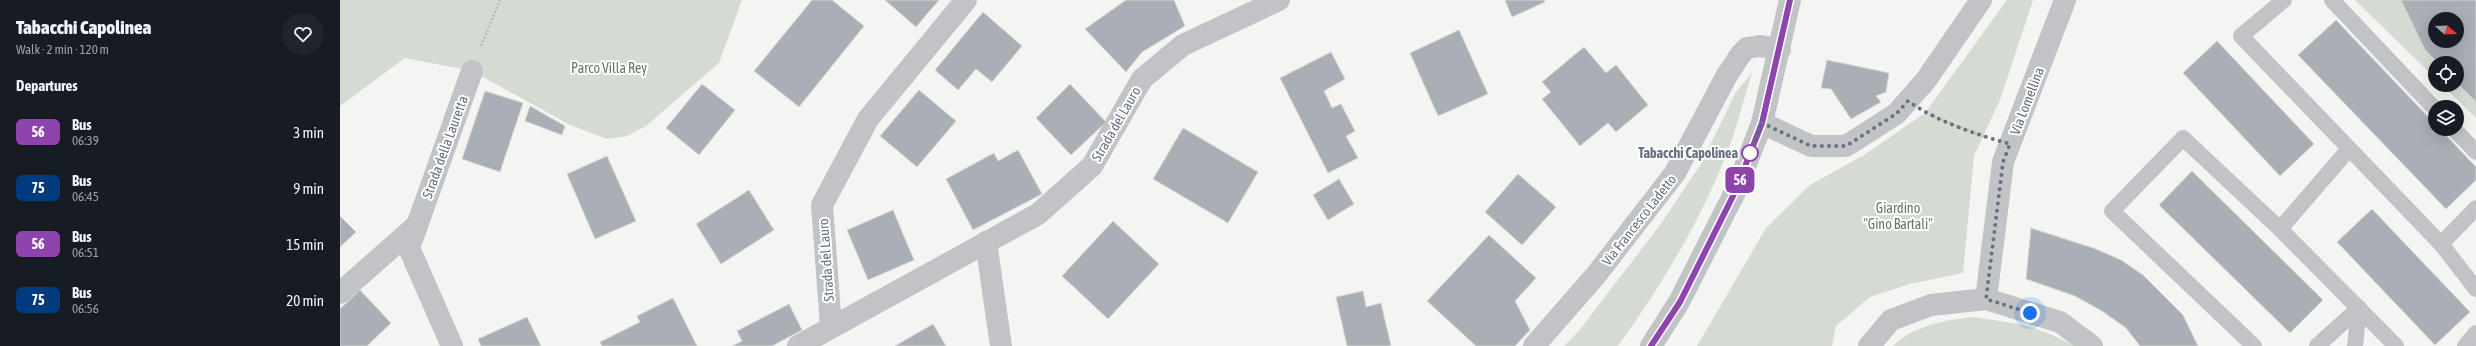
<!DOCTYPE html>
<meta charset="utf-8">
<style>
:root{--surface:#171b24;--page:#20242c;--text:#f1f3f6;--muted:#9ea1a6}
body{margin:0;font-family:"Asap Condensed",sans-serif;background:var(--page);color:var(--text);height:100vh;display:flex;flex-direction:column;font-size:15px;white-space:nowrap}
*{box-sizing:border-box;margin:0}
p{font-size:13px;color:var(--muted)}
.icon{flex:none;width:22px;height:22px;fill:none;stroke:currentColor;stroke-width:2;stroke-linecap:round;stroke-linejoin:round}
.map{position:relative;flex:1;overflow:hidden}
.drawer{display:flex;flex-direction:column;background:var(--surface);width:340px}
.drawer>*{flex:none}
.badge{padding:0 8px;border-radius:6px;font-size:14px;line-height:26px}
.needle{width:26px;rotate:109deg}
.controls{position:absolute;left:2088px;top:12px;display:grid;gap:8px}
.controls a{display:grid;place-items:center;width:36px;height:36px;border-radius:50%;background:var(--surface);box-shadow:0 4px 16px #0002;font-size:20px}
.you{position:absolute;width:20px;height:20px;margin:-10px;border:3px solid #fff;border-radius:50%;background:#1a73e8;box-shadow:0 0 0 6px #1a73e833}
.map>.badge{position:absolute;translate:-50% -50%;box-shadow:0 0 0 2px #fff}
h2{padding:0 16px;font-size:15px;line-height:36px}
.round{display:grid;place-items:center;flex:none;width:42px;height:42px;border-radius:21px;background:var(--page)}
.head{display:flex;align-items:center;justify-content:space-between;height:68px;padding:0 16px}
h1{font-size:19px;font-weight:800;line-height:30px}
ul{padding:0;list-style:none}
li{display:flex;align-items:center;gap:12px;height:56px;padding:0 16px}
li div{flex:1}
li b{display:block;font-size:15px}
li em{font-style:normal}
li .badge{min-width:44px;font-weight:700;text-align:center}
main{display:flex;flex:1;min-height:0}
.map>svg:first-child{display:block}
</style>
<main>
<section class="drawer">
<div class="head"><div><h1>Tabacchi Capolinea</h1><p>Walk · 2 min · 120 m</p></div><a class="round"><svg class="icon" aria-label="heart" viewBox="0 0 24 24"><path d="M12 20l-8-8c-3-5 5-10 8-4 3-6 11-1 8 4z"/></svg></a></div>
<h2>Departures</h2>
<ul>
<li><span class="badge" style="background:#8e44ad;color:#fff">56</span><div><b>Bus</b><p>06:39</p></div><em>3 min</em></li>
<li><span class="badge" style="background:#003b80;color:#fff">75</span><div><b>Bus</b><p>06:45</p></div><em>9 min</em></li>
<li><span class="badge" style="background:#8e44ad;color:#fff">56</span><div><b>Bus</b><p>06:51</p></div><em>15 min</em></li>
<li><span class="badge" style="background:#003b80;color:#fff">75</span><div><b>Bus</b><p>06:56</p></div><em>20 min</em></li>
</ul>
</section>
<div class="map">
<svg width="2136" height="346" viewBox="0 0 2136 346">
<rect width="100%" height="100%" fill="#f4f5f2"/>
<!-- green -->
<g fill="#d5dbd3" fill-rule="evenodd">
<path d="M 0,0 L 402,0 L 379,63 L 306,126 L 287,136 L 267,139 L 230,125 L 132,71 L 65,58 L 0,106 Z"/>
<path d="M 1667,0 L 1693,0 L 1660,100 L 1634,156 L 1623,273 L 1570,284 L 1530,297 L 1496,326 L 1492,346 L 1357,346 L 1426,228 L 1470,185 L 1524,155 L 1585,113 Z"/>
<path d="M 2015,0 L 2136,0 L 2136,118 L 2102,85 L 2117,85 L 2117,63 L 2095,63 L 2095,78 ZM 2095,19 L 2117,19 L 2117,41 L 2095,41 Z"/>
<path d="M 1412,73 C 1403,101 1396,131 1385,158 C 1358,226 1320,287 1278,346 L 1224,346 L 1238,332 L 1320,225 L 1361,164 L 1396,92 Z"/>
<path d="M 1633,317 C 1674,323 1697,325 1734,346 L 1553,346 C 1574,325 1606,320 1633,317 Z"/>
</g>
<!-- building -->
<g fill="#aaaeb5" stroke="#d6d6d4" fill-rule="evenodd">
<path d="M 472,0 L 492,0 L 524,26 L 459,107 L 414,71 Z"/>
<path d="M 545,0 L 599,0 L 576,27 Z"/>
<path d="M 786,0 L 834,0 L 845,26 L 802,52 L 786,72 L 745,29 Z"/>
<path d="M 1165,0 L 1204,0 L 1205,2 L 1172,17 Z"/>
<path d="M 2061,0 L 2136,0 L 2136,102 L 2117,83 L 2117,63 L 2098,63 L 2085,50 ZM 2095,19 L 2117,19 L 2117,41 L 2095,41 Z"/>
<path d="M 643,12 L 682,46 L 652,82 L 636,69 L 618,90 L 595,70 Z"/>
<path d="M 1996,20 L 2095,124 L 2095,129 L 2100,129 L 2136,167 L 2136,180 L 2106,209 L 1958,55 Z"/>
<path d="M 1119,30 L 1148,94 L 1098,116 L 1070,53 Z"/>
<path d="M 1877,41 L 1974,144 L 1940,176 L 1843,73 Z"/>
<path d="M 1244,47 L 1266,73 L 1276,65 L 1308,105 L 1276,132 L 1268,123 L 1240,146 L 1202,99 L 1211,92 L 1202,82 Z"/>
<path d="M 991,52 L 1005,79 L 984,91 L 992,108 L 1001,104 L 1015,131 L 1006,136 L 1018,158 L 988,173 L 940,78 Z"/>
<path d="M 1487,60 L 1549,73 L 1546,92 L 1536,96 L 1541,102 L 1511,119 L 1491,89 L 1481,88 Z"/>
<path d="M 362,84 L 395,110 L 359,155 L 326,128 Z"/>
<path d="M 730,84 L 766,122 L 731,155 L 696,118 Z"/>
<path d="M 579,90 L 616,121 L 577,167 L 540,136 Z"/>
<path d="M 145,91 L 183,103 L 160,172 L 122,159 Z"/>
<path d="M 190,106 L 225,126 L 222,135 L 185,121 Z"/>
<path d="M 843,128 L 918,172 L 888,223 L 813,179 Z"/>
<path d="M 678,150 L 702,194 L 633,230 L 606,179 L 654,153 L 658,161 Z"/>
<path d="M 267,156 L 296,221 L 255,239 L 227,174 Z"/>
<path d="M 1852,171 L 1983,300 L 1950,333 L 1819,205 Z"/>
<path d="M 1178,174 L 1216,207 L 1182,245 L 1145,212 Z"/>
<path d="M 999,179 L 1014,204 L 988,220 L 973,195 Z"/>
<path d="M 409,190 L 434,230 L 381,264 L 356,224 Z"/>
<path d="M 2032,209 L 2130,312 L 2095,345 L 1997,242 Z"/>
<path d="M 553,210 L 574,260 L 528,280 L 507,230 Z"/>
<path d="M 0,216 L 16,232 L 0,247 Z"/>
<path d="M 773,221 L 819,264 L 768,319 L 722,276 Z"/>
<path d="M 1691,228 L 1756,249 L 1781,260 L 1803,275 L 1843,315 L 1858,346 L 1800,346 L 1786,328 L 1762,311 L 1735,296 L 1686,279 Z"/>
<path d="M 1149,235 L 1196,278 L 1175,301 L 1190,330 L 1175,346 L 1136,346 L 1087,301 Z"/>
<path d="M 20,290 L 51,323 L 27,346 L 0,346 L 0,309 Z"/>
<path d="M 1023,291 L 1026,307 L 1041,303 L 1051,346 L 1007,346 L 996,297 Z"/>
<path d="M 333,298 L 357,346 L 262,346 L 260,342 L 300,322 L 297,316 Z"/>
<path d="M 449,304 L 462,330 L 432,346 L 392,346 L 402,341 L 397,331 Z"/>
<path d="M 187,317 L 201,346 L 141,346 L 138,339 Z"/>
<path d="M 593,324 L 606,346 L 555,346 Z"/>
</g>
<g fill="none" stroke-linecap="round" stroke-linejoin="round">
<!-- path -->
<g stroke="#b8babd" stroke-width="2.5" stroke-dasharray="2 2" stroke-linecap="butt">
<path d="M 141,46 L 160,0"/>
<path d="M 1590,115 L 1645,137"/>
</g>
<!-- lane -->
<g stroke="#c1c3c7" stroke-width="16">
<path d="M 1944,0 L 1901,36 L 2101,244 L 2136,289"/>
<path d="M 1992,0 L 2095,109"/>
<path d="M 2114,129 L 2136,152"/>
<path d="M 1940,229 L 2056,346"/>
<path d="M 2101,244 L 2136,208"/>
<path d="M 1914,346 L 1772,211 L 1843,138 L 1940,229 L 2009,149"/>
<path d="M 1977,346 L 2019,308"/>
<path d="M 2015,346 L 2019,308"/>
<path d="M 2125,346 L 2136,333"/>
</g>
<!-- street -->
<g stroke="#c1c3c7" stroke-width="22">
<path d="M 1422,123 L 1471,146 L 1506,146 L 1556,114 L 1586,80 L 1641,0"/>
<path d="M 646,242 L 661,346"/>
<path d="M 0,293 L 77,225"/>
<path d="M 1646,299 L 1663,162 L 1725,0"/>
<path d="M 491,327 L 482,205 L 528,119 L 626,0"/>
<path d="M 112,346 L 69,248 L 132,71"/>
<path d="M 458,346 L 698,214 L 752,166 L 802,79 L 843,45 L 939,0"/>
<path d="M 1194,346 L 1256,275 L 1335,173 L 1387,75 L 1401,54 L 1407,48 L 1420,46 L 1440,49"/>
<path d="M 1311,346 L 1339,302 L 1395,192 L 1422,123 L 1450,0"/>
<path d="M 1529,346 L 1551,320 L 1591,305 L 1646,299 L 1720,322 L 1752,346"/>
</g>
</g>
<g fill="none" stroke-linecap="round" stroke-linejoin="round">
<defs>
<path id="line" d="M 1311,346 L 1340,302 L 1395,192 L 1422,123 L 1450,0"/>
</defs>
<!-- line casing -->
<use href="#line" stroke="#fff" stroke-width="9"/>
<!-- line -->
<use href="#line" stroke="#8e44ad" stroke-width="6"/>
<!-- walk -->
<path stroke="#677180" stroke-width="4" stroke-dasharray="0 7.2" d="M 1410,153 L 1408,158 L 1422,123 L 1471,146 L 1506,146 L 1556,114 L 1568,101 C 1598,122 1635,134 1670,144 L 1663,162 L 1646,299 L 1690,313"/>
</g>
<!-- markers -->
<circle fill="#fff" stroke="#8e44ad" stroke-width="2" cx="1410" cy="153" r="8"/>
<g text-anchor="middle" stroke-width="4" stroke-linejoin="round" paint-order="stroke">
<!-- park labels -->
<g font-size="14" fill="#667865" stroke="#fff">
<text x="269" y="73">Parco Villa Rey</text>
<text x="1558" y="213">Giardino<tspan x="1558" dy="16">"Gino Bartali"</tspan></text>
</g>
<!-- street labels -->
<g font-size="14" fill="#677180" stroke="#fff">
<text transform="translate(1687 101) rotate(-69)" y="5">Via Lomellina</text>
<text transform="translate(776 124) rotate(-60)" y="5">Strada del Lauro</text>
<text transform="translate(105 147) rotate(-70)" y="5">Strada della Lauretta</text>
<text transform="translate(1299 220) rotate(-52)" y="5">Via Francesco Ladetto</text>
<text transform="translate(486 260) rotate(-94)" y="5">Strada del Lauro</text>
</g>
<!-- stop labels -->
<g font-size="14" font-weight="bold" fill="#677180" stroke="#fff" text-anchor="end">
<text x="1398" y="158">Tabacchi Capolinea</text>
</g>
</g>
</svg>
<div class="controls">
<a><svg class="needle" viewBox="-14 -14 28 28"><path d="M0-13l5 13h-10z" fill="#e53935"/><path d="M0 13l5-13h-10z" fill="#9ea1a6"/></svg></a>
<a><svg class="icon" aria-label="locate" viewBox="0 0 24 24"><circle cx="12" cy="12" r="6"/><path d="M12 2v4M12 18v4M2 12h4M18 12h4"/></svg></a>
<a><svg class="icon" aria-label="layers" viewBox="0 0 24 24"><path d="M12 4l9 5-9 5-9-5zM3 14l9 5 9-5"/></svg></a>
</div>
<div class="you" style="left:1690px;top:313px"></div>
<b class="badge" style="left:1400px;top:180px;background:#8e44ad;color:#fff">56</b>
</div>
</main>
